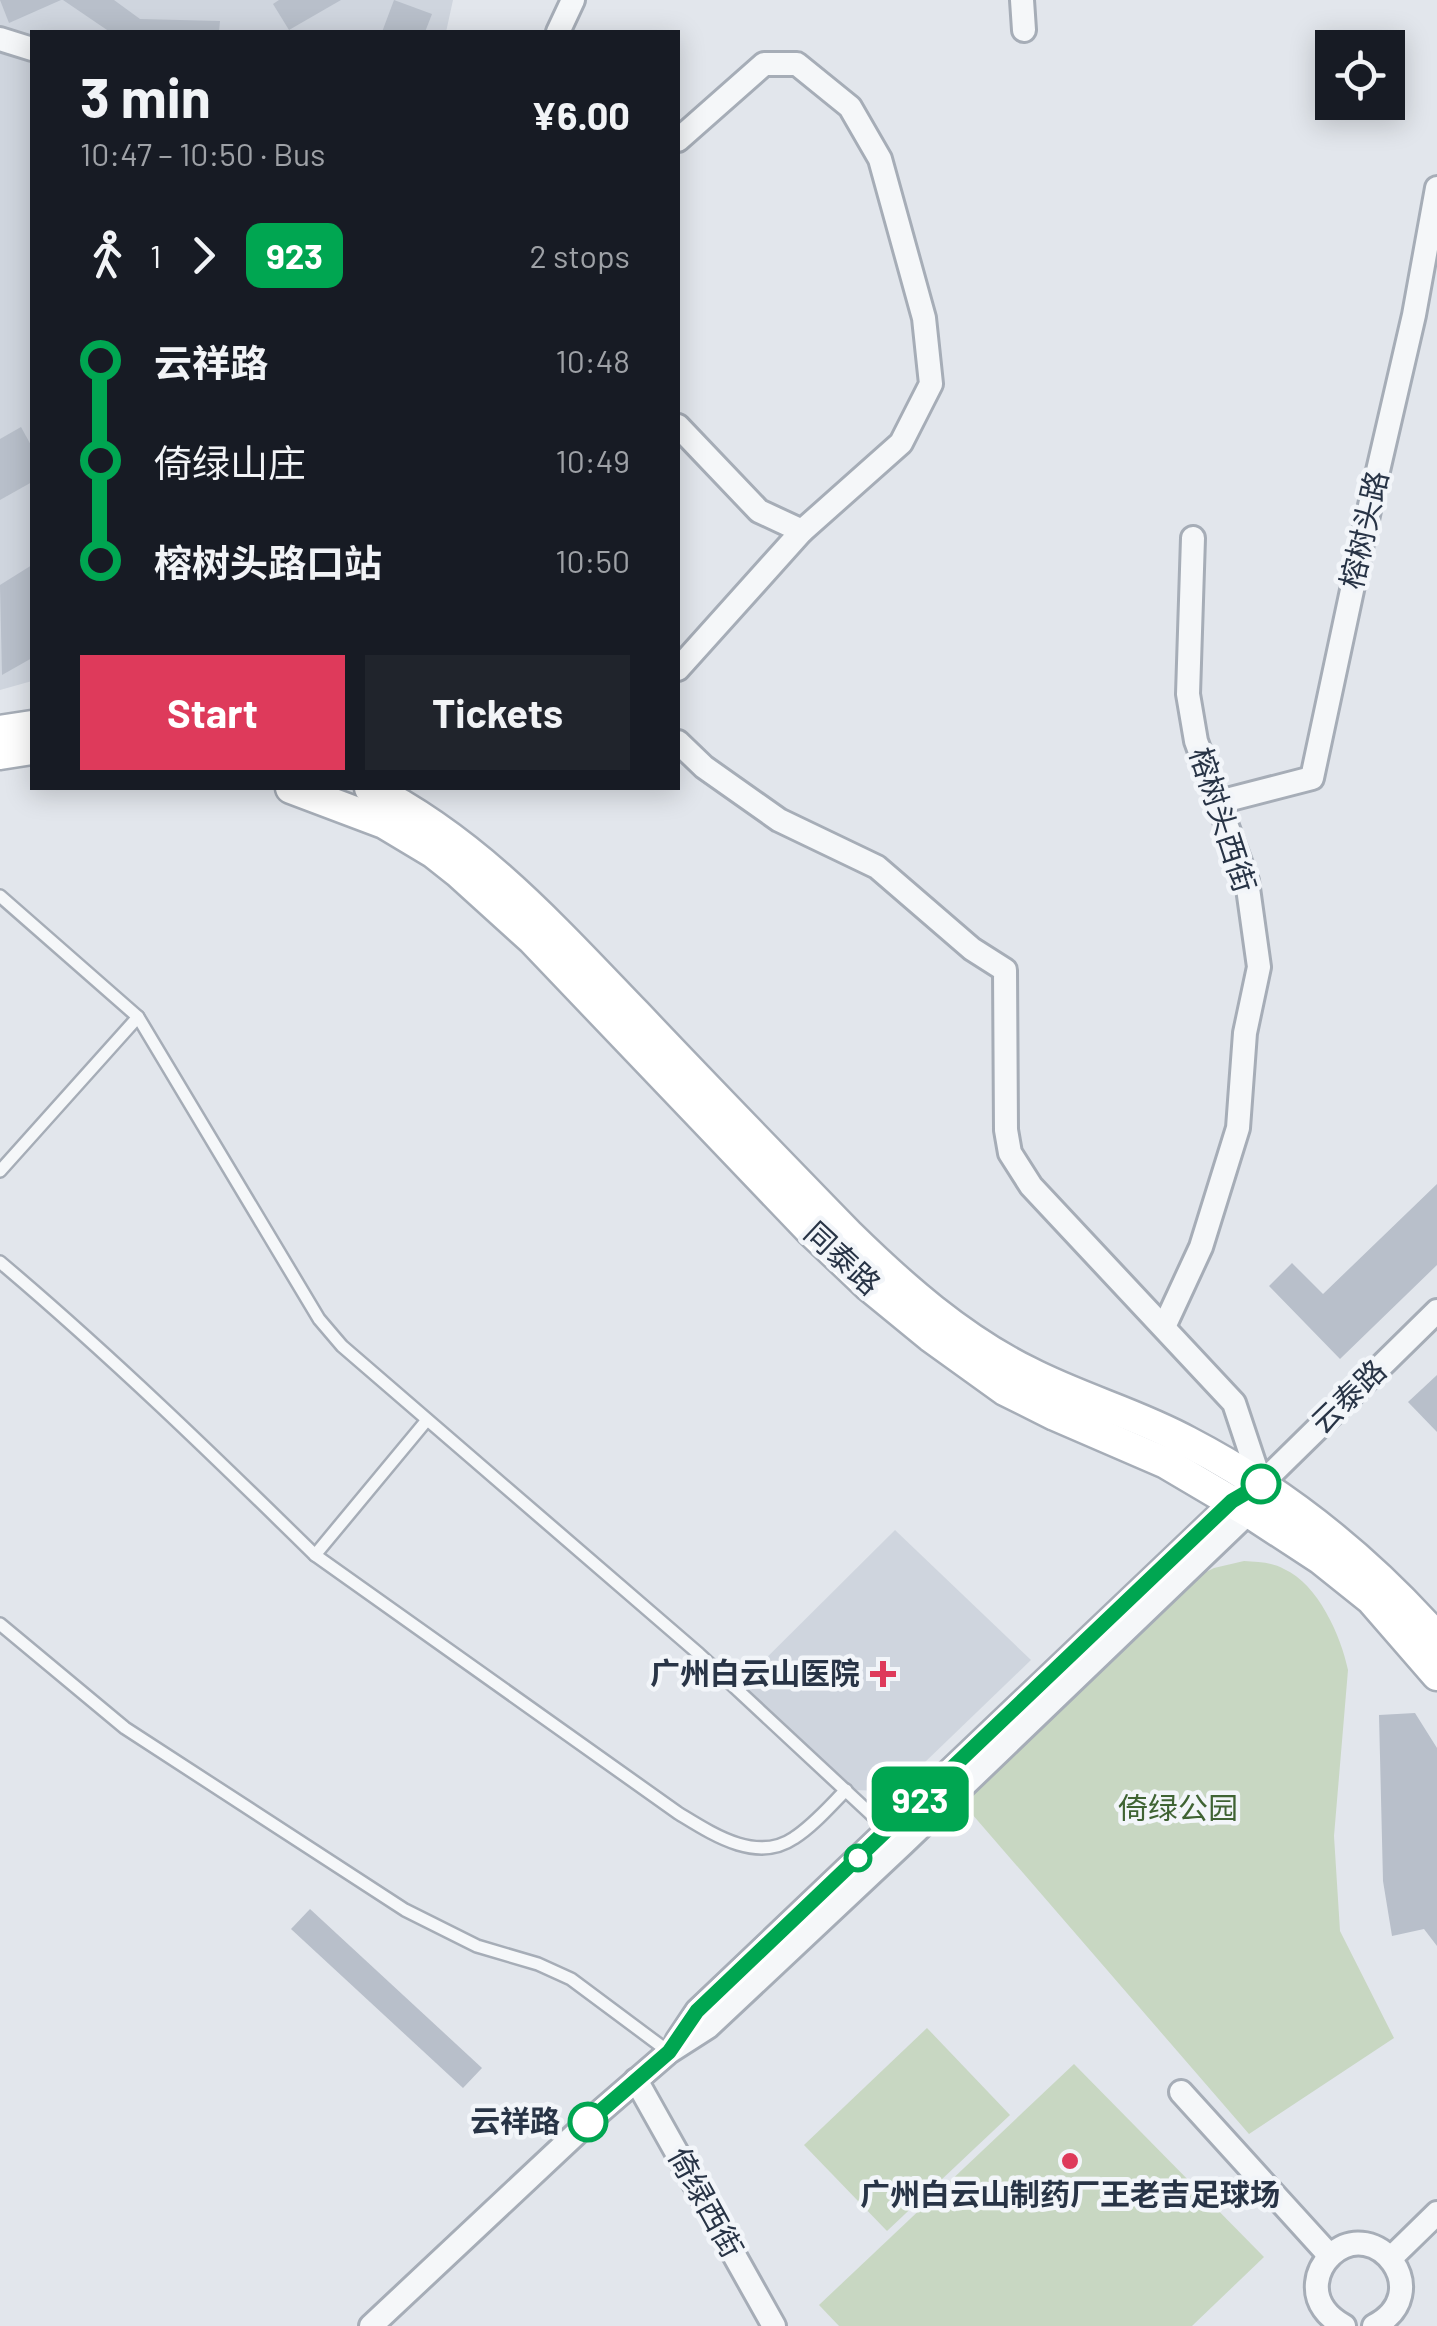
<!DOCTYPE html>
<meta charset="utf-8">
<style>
:root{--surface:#171b24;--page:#20242c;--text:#f1f3f6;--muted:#9ea1a6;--accent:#de3a5b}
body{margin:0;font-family:Barlow,"Noto Sans SC",sans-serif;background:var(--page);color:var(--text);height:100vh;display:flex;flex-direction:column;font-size:38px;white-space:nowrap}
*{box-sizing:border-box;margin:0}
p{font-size:32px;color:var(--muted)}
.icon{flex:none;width:55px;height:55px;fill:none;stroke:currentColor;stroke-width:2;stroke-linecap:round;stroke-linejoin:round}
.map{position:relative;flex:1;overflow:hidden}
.drawer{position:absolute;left:30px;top:30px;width:650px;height:760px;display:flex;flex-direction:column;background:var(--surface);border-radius:0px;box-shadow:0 5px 25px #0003}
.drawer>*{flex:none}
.badge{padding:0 20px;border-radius:15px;font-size:35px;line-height:65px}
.controls{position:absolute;left:1315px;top:30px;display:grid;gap:20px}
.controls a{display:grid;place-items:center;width:90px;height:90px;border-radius:0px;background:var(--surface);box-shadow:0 5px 25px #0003;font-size:50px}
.map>.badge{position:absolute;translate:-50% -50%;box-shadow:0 0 0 5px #fff}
.legs{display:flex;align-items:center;gap:15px;height:110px;padding:0 50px;font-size:32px}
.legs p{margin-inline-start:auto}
.summary{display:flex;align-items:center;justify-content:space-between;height:170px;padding:0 50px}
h1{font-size:55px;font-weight:700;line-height:75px}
.button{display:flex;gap:20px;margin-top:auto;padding:20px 50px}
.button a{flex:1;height:115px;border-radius:0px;background:var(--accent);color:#fff;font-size:40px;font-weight:700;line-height:115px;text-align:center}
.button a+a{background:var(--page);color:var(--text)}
ul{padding:0 50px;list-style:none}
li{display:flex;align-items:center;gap:35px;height:100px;font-size:38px}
li i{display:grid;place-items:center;width:15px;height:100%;margin:0 12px;background:currentColor}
li i::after{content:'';width:25px;height:25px;margin:-12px;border:8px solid;border-radius:50%;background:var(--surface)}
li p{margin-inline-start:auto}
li:first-child i{background:linear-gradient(#0000 50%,currentColor 0)}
li:last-child i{background:linear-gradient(currentColor 50%,#0000 0)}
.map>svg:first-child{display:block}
</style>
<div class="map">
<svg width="1437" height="2326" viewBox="0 0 1437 2326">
<rect width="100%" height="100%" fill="#e2e6ec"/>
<!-- built -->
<g fill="#cfd5de">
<path d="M 0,0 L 453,0 L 446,32 L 32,32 L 32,681 L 0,690 Z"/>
<path d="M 895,1530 L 1031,1660 L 895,1791 L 846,1790 L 736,1688 Z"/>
</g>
<!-- green -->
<g fill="#c8d7c2">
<path d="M 1244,1561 C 1258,1562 1272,1562 1284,1569 C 1318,1584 1341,1636 1348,1670 L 1334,1836 L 1340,1931 L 1394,2038 L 1249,2134 L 959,1799 L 1188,1581 L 1214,1568 Z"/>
<path d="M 927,2028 L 1010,2115 L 887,2231 L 804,2145 Z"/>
<path d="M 1074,2064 L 1264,2257 L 1192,2326 L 839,2326 L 819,2305 Z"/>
</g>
<!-- building -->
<g fill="#b8bfca">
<path d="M 0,0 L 61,0 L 9,23 Z"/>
<path d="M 63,0 L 114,0 L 140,19 L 220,21 L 219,32 L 110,32 Z"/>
<path d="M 279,0 L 341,0 L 289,30 L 273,4 Z"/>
<path d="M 394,0 L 432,14 L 425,32 L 382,32 Z"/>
<path d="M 21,427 L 32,447 L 32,482 L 0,500 L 0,439 Z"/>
<path d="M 32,565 L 32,658 L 2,675 L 0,585 Z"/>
<path d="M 1437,1184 L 1437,1265 L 1340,1359 L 1269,1286 L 1292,1263 L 1323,1294 Z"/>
<path d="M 1437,1375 L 1437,1432 L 1408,1402 Z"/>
<path d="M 1415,1713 L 1437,1748 L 1437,1946 L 1424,1929 L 1392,1936 L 1383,1881 L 1379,1715 Z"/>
<path d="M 310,1909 L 482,2068 L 463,2088 L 291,1929 Z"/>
</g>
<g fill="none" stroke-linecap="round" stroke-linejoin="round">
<defs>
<g id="lane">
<path d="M 0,896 L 138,1017 L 319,1319 L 342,1346 L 699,1654 L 888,1830"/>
<path d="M 0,1171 L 138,1017"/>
<path d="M 0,1262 C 110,1355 212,1454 315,1555"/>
<path d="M 427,1420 L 315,1555 L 678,1813 C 711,1833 756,1864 794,1838 C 813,1826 830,1806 846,1790"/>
<path d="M 0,1624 L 125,1728 L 405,1910 L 477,1946 L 538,1964 L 571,1979 L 669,2052"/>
</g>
<g id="street">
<path d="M 1022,0 L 1024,30"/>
<path d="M 558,32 L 573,0"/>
<path d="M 0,39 L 32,49"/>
<path d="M 678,140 L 764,64 L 797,64 L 850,107 L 880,159 L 924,318 L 931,384 L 901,443 L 802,531 L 759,511 L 678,426"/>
<path d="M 678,669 L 802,531"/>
<path d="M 678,742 L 704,767 L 779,820 L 877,867 L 972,949 L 1005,970 L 1006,1130 L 1010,1153 L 1031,1186 L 1234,1403 L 1261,1484"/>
<path d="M 1219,802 L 1312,778 L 1371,501 L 1414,315 L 1437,188"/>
<path d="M 1164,1327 L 1201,1247 L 1238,1128 L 1245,1033 L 1259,967 L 1247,881 L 1196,741 L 1188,694 L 1193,538"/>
<path d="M 677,2041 L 697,2011 L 1233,1501 L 1261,1484 L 1437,1311"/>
<path d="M 636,2080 L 774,2326"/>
<path d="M 1181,2092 L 1330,2256"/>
<path d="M 1391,2258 L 1437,2213"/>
<path d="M 371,2326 L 595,2116 L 669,2052 L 708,2027 L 903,1844 L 1249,1512 L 1254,1501"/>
<path d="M 1344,2326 C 1328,2317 1315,2303 1317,2283 C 1318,2272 1324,2262 1331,2255 C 1376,2214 1437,2293 1374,2326"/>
</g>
<g id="secondary">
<path d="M 0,731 L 32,726"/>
<path d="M 0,754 L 32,749"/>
<path d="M 291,788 L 384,823 L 434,853 L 458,872 L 532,939 L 810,1230 L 869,1286 L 930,1336 L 1005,1390 L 1055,1415 L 1166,1463 L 1249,1512 L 1321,1559 L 1371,1599 L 1437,1675"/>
<path d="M 370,788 C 476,841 555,930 636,1014 C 706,1088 777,1161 848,1234 C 902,1287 960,1338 1028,1372 C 1080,1399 1137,1414 1188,1442 C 1282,1491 1367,1559 1437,1638"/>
</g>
</defs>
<!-- lane casing -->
<use href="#lane" stroke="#a6adb7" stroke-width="16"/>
<!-- street casing -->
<use href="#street" stroke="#a6adb7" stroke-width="28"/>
<!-- secondary casing -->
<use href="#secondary" stroke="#a6adb7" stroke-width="35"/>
<!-- lane -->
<use href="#lane" stroke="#f5f7f9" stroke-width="11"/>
<!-- street -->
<use href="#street" stroke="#f5f7f9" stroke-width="22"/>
<!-- secondary -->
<use href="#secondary" stroke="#fff" stroke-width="30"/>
</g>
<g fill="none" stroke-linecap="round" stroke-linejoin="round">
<defs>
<path id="line-1" d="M 588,2122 L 669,2052 L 697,2011 L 1232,1501 L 1261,1484"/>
</defs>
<!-- line-1 casing -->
<use href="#line-1" stroke="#fff" stroke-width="22"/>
<!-- line-1 -->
<use href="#line-1" stroke="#00a651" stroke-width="15"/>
</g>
<!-- markers -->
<g fill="#fff" stroke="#00a651" stroke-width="5">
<circle cx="1261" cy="1484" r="18"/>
<circle cx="858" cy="1858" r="12"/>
<circle cx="588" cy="2122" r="18"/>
</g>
<g fill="#de3a5b" stroke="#f2f5f9" stroke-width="4">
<path d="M878 1659h10v10h10v10h-10v10h-10v-10h-10v-10h10z"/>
<circle cx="1070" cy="2161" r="10"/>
</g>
<g text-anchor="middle" stroke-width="9" stroke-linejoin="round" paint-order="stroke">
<!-- street labels -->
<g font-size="30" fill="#283446" stroke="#f2f5f9">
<text transform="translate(1365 530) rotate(-77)" y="10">榕树头路</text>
<text transform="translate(1222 820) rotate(72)" y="10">榕树头西街</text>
<text transform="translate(842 1259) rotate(43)" y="10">同泰路</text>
<text transform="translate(1349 1397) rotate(-44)" y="10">云泰路</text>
<text transform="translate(705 2203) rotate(61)" y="10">倚绿西街</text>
</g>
<!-- poi labels -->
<g font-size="30" font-weight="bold" fill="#283446" stroke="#f2f5f9" text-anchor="end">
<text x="860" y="1684">广州白云山医院</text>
<text x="1070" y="2205" text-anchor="middle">广州白云山制药厂王老吉足球场</text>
</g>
<!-- park labels -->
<g font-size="30" fill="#3f6333" stroke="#f2f5f9">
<text x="1178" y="1819">倚绿公园</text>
</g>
<!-- stop labels -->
<g font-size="30" font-weight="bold" fill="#283446" stroke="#f2f5f9" text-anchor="end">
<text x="560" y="2132">云祥路</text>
</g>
</g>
</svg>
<div class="controls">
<a><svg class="icon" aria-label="locate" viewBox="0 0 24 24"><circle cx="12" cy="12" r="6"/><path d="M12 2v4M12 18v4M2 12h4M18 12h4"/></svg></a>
</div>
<b class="badge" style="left:920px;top:1799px;background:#00a651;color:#fff">923</b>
<section class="drawer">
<div class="summary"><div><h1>3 min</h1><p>10:47 – 10:50 · Bus</p></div><b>¥6.00</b></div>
<div class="legs"><svg class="icon" aria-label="walk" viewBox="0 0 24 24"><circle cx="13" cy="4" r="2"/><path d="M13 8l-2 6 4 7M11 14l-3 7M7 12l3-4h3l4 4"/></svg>1<svg class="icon" aria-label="forward" viewBox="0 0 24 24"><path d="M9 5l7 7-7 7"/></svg><b class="badge" style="background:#00a651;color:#fff">923</b><p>2 stops</p></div>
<ul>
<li><i style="color:#00a651"></i><b>云祥路</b><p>10:48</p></li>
<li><i style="color:#00a651"></i><span>倚绿山庄</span><p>10:49</p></li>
<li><i style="color:#00a651"></i><b>榕树头路口站</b><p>10:50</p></li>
</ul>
<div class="button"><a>Start</a><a>Tickets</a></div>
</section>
</div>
